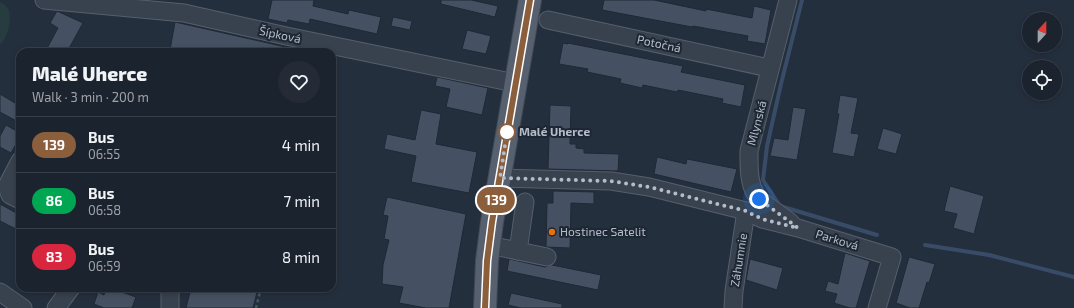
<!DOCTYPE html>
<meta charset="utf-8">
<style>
:root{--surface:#1b232e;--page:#242b36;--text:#f1f3f6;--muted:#a0a4aa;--line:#39404a}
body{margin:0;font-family:"Exo 2",sans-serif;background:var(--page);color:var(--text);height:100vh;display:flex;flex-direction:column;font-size:15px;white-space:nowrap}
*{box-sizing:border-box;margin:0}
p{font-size:13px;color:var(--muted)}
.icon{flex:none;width:22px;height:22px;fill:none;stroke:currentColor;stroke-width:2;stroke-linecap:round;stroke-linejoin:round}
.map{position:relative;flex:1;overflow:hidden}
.details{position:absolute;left:16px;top:48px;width:320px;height:244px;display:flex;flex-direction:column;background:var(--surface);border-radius:12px;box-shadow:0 2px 6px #0003,0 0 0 1px var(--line)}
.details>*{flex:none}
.badge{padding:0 8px;border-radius:13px;font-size:14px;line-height:26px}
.needle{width:26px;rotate:21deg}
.buttons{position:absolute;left:1022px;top:12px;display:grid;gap:8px}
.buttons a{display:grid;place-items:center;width:40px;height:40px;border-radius:50%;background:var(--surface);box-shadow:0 2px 6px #0003,0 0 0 1px var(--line);font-size:20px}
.you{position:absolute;width:20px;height:20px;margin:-10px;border:3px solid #fff;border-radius:50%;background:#1a73e8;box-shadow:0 0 0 6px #1a73e833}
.map>.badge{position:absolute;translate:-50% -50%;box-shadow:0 0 0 2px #fff}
.round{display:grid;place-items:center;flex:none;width:42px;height:42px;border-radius:21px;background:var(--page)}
.head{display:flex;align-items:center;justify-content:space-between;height:68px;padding:0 16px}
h1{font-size:19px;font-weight:800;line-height:30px}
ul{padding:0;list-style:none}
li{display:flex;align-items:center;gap:12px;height:56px;padding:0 16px;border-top:1px solid var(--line)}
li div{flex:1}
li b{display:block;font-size:15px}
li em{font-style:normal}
li .badge{min-width:44px;font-weight:700;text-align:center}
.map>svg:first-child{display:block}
</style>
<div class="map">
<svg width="1074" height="308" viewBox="0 0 1074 308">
<rect width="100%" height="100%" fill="#242f3e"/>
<!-- green -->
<path fill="#263c3f" d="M 0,2 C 4,4 7,6 9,11 C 12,19 7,40 0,44 Z"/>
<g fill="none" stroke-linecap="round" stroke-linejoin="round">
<!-- stream -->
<g stroke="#394c67" stroke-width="4">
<path d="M 802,0 L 781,84 L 767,146 L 763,180 L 780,206 L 877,235"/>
<path d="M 925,245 L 989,255 L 1074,277"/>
</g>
</g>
<!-- building -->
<g fill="#455162" stroke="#1f2835">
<path d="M 272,0 L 314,0 L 313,6 L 348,14 L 349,10 L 381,17 L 377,34 L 310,19 L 309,24 L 288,20 L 287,23 L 268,19 Z"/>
<path d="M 441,0 L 471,0 L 498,6 L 495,17 L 441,4 Z"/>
<path d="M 604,0 L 654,0 L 706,11 L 706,9 L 752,18 L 754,6 L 771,10 L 765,44 L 747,41 L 748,36 L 693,26 L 692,27 L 602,10 Z"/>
<path d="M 57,11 L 83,23 L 67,52 L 45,52 L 58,28 L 50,23 Z"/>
<path d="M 393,17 L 412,21 L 410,30 L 391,26 Z"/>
<path d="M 175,22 L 290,48 L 290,52 L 176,52 L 170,50 Z"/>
<path d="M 467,30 L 491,36 L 486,54 L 462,49 Z"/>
<path d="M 563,43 L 568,44 L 568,43 L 683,66 L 681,72 L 745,85 L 741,107 L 722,103 L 723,99 L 678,90 L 677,92 L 643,85 L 642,88 L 620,83 L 621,79 L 587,72 L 588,69 L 559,64 Z"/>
<path d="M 437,77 L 488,88 L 482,115 L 446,107 L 450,89 L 435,86 Z"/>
<path d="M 0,94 L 20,106 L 20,123 L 0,112 Z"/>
<path d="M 840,95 L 858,98 L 851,133 L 859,134 L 854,157 L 832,153 L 839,114 L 837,114 Z"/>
<path d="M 550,105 L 571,106 L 570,144 L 576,144 L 576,148 L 584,149 L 584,153 L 619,154 L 618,171 L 548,169 Z"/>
<path d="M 793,107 L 806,109 L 797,160 L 770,156 L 774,138 L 788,140 Z"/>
<path d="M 421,110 L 441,114 L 436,144 L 477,152 L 469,193 L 411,182 L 416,156 L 384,149 L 387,134 L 415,140 Z"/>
<path d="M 6,125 L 20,133 L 20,137 L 11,153 L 0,147 L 0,136 Z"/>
<path d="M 883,128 L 902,134 L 896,154 L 877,149 Z"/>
<path d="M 657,157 L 686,164 L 687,159 L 737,169 L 731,192 L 654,174 Z"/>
<path d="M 950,186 L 984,196 L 974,234 L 953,228 L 957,214 L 944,211 Z"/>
<path d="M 553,191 L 594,192 L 594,204 L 571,203 L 570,248 L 546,247 L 547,203 L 553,203 Z"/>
<path d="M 387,197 L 466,214 L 449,308 L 426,308 L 399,303 L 403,287 L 382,284 L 383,265 L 389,240 L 384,239 L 388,216 L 383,215 Z"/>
<path d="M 0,204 L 20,215 L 20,222 L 16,229 L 0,221 Z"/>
<path d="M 845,253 L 870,261 L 856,308 L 850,308 L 834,303 L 837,294 L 825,291 L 828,281 L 838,284 Z"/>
<path d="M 909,257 L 935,264 L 929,283 L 927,282 L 919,308 L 910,308 L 896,303 Z"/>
<path d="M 509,259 L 545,267 L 552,265 L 601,275 L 598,290 L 507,271 Z"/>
<path d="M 750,259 L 783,268 L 777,290 L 746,280 Z"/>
<path d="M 106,288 L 110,288 L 136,297 L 132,308 L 104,308 L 94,304 L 98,292 L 104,295 Z"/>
<path d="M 191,288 L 258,288 L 253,308 L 186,308 Z"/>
<path d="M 511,293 L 562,304 L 562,308 L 521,308 L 508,305 Z"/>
</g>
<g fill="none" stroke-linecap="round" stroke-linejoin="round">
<defs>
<g id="minor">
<path d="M 44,0 L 184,13 L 286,36 L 515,83"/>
<path d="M 788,0 L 749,151 C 749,167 748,188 760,200 C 770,208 781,215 791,223"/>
<path d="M 548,20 L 769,68"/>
<path d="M 20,161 L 7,186 L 10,195 L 20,200"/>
<path d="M 500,178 L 611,181 L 649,187 L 746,211 L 762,219 L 798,228 L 892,257 L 877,308"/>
<path d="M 489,245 L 547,257"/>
<path d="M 518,251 L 525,202"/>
<path d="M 0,292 L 23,308"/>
<path d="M 56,308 L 71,288"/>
<path d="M 170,308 L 170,288"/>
<path d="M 733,308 L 734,291 L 746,211"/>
</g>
<path id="major" d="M 485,308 L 487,261 L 492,222 L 530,0"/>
</defs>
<!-- minor casing -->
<use href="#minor" stroke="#565f6c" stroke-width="19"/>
<!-- major casing -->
<use href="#major" stroke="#414a57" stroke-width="24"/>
<!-- path -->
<path stroke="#44595c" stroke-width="2.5" stroke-dasharray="3 3" stroke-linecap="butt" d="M 256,308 L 261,288"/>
<!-- minor -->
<use href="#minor" stroke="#38414e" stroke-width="17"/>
<!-- major -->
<use href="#major" stroke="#56606e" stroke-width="22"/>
</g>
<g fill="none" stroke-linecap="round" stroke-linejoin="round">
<defs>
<path id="line" d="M 485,308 L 487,261 L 492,222 L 530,0"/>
</defs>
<!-- line casing -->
<use href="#line" stroke="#fff" stroke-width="9"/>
<!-- line -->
<use href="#line" stroke="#8b5e3c" stroke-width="6"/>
<!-- walk -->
<path stroke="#b4bcc9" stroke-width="4" stroke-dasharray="0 7.2" d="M 507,132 L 500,178 L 610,181 L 649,187 L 746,211 L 762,219 L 798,228 L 759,199"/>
</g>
<!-- markers -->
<circle fill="#fff" stroke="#8b5e3c" stroke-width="2" cx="507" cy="132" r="8"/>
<circle fill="#e8710a" stroke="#1d2633" stroke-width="1.5" cx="552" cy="232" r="4"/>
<g text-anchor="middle" stroke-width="4" stroke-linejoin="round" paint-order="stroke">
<!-- street labels -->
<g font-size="12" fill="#b4bcc9" stroke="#1d2633">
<text transform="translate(280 35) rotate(12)" y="4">Šípková</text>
<text transform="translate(659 44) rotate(12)" y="4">Potočná</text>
<text transform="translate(757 123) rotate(-75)" y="4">Mlynská</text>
<text transform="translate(837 240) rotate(17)" y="4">Parková</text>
<text transform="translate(739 260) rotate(-81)" y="4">Záhumnie</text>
</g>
<!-- stop labels -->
<g font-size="12" font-weight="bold" fill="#b4bcc9" stroke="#1d2633" text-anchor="start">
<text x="519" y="136">Malé Uherce</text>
</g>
<!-- poi labels -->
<g font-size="12" fill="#b4bcc9" stroke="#1d2633" text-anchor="start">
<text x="560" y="236">Hostinec Satelit</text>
</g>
</g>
</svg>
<div class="buttons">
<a><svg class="needle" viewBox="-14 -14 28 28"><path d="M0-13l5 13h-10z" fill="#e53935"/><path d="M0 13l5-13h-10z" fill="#a0a4aa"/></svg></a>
<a><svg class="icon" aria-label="locate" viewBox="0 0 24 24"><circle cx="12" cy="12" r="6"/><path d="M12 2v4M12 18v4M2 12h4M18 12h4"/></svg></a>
</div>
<div class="you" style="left:759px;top:199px"></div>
<b class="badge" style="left:496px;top:200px;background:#8b5e3c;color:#fff">139</b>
<section class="details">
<div class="head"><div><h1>Malé Uherce</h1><p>Walk · 3 min · 200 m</p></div><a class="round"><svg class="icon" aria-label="heart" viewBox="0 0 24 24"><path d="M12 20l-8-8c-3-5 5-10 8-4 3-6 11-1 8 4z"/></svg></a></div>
<ul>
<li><span class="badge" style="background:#8b5e3c;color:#fff">139</span><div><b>Bus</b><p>06:55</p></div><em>4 min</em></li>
<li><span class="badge" style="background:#00a651;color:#fff">86</span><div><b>Bus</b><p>06:58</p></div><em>7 min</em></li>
<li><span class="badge" style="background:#d7263d;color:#fff">83</span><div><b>Bus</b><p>06:59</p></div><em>8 min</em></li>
</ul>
</section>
</div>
